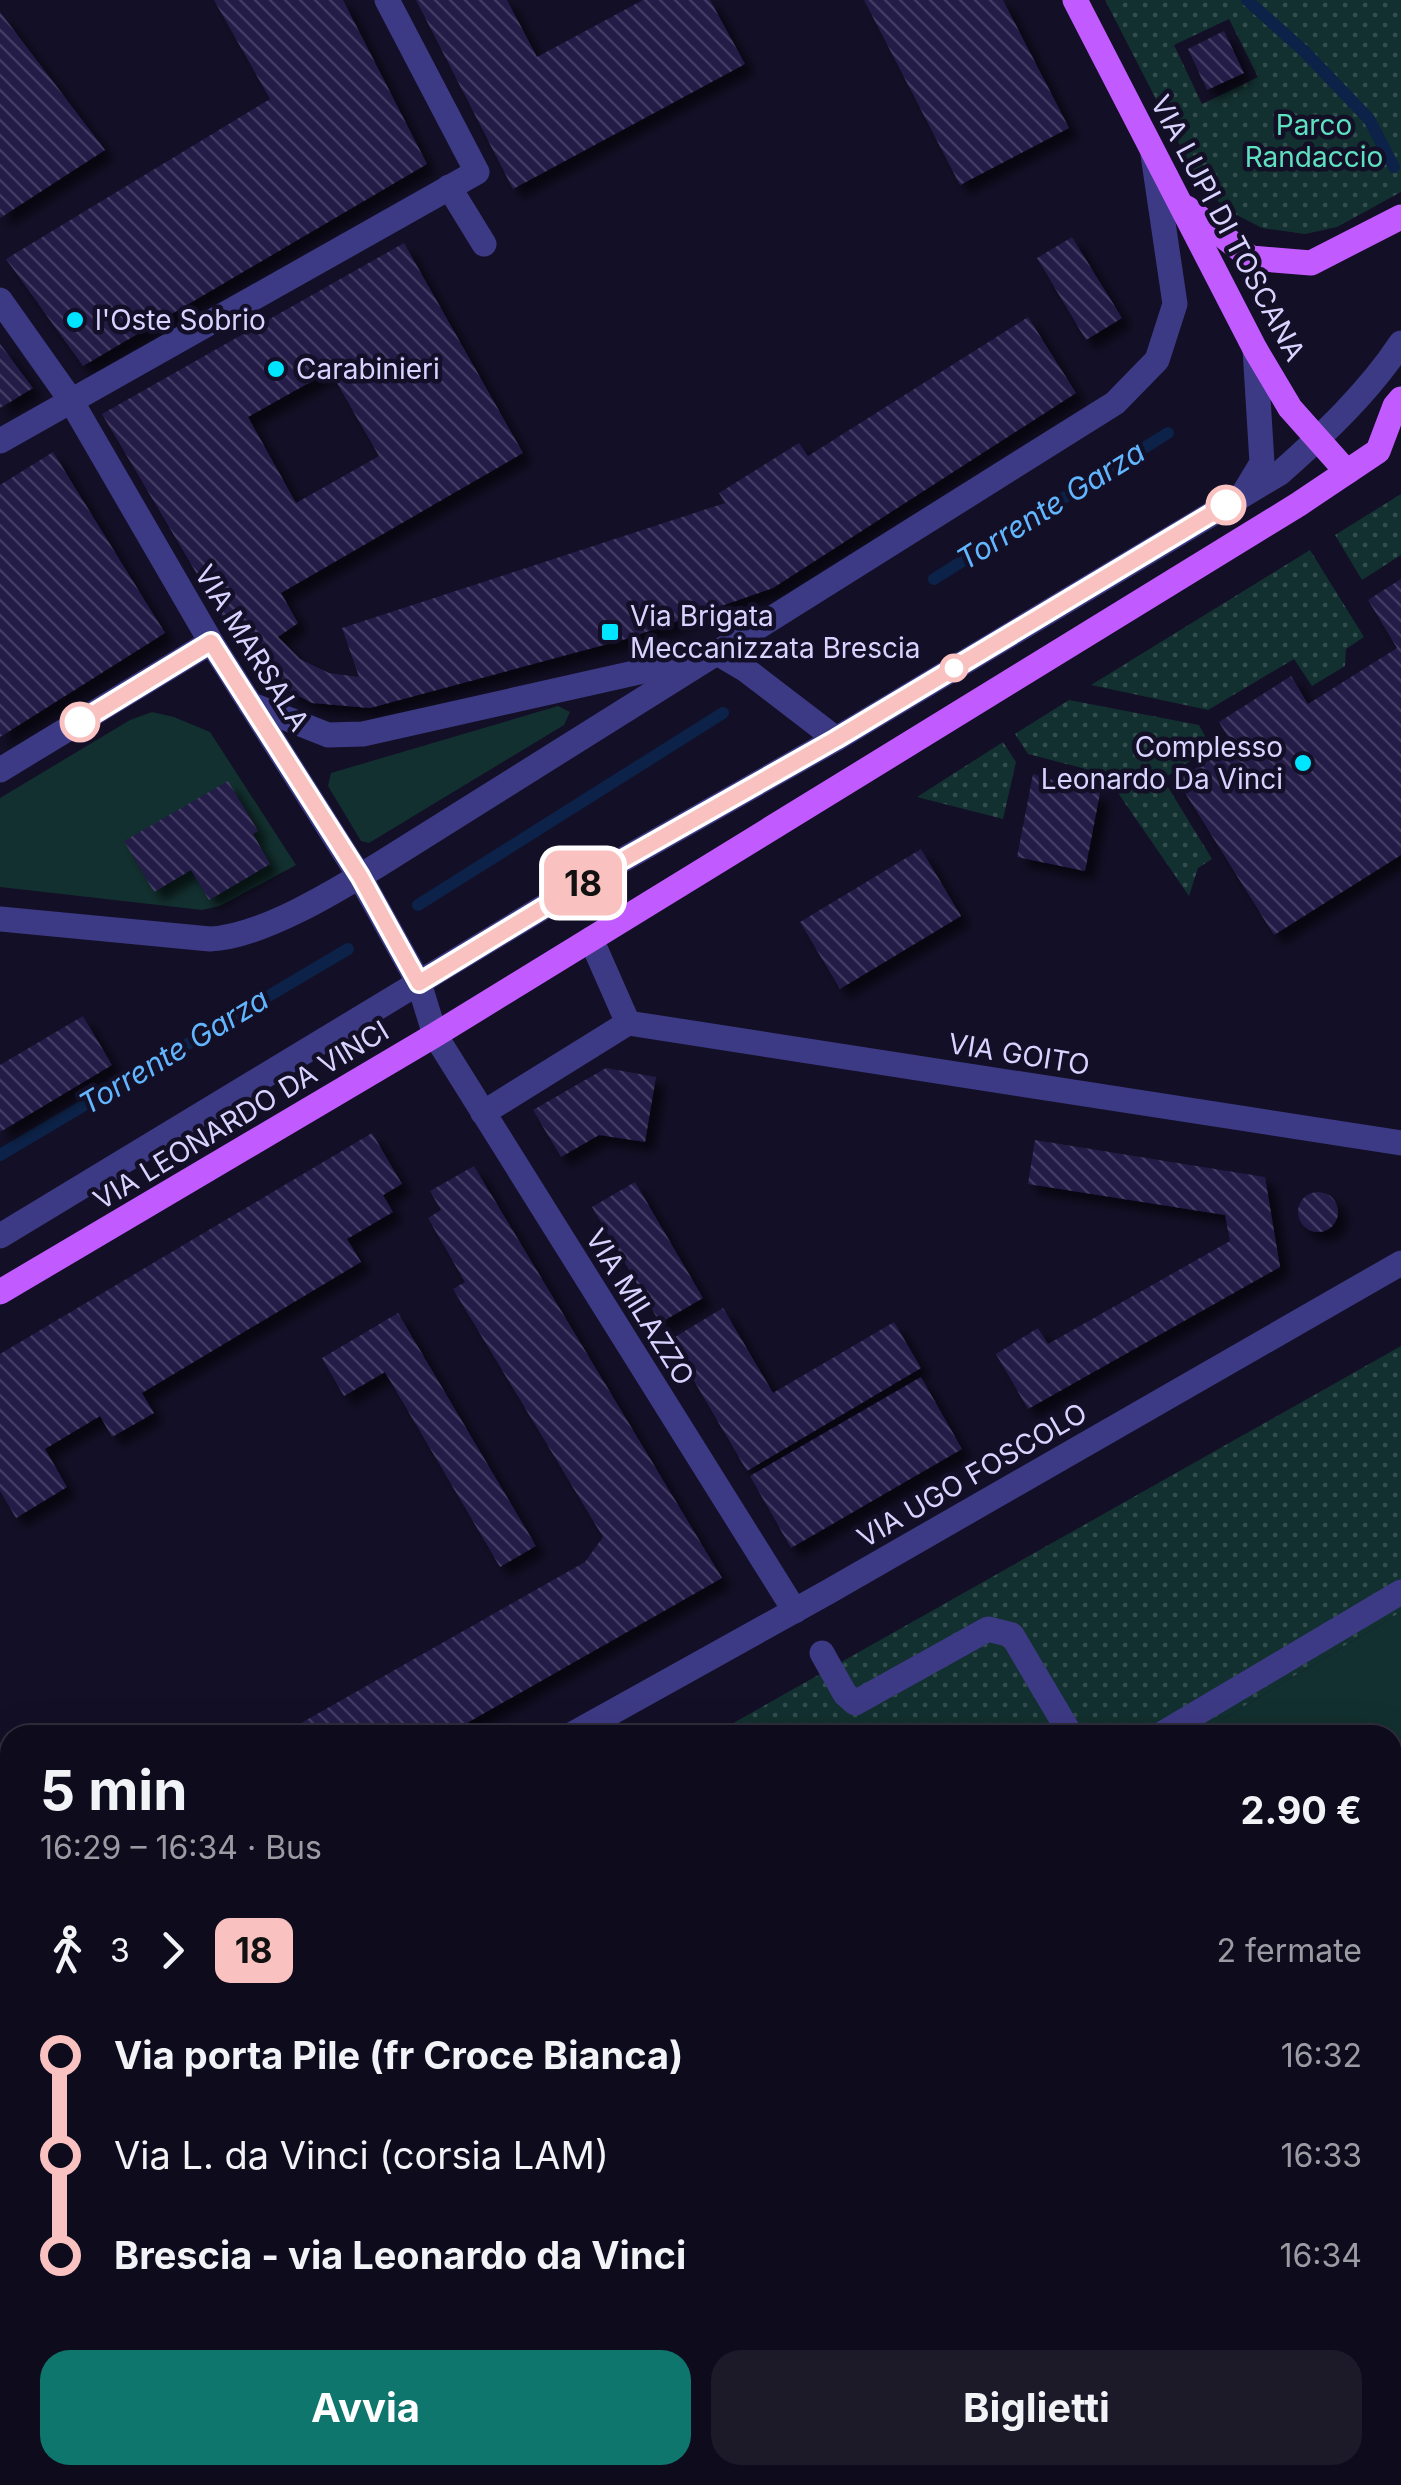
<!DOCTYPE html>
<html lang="it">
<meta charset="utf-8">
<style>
:root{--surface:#0e0b1c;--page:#1c1929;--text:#f1f3f6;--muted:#9b9ba3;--line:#2e2b3b;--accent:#0f766e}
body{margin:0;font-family:Inter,sans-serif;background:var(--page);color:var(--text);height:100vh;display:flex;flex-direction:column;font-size:38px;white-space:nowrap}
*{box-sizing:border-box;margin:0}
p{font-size:32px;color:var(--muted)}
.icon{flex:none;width:55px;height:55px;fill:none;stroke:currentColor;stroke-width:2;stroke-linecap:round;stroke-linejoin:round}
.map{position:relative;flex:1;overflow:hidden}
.sheet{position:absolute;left:0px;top:1725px;width:1402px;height:760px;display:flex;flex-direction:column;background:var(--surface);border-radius:30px 30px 0 0;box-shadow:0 10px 40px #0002,0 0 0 2px var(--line)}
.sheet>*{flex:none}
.badge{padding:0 20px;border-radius:15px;font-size:35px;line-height:65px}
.map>.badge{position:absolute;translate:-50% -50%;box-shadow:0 0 0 5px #fff}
.legs{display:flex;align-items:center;gap:15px;height:110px;padding:0 40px;font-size:32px}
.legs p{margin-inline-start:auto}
.overview{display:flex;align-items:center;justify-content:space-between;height:170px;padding:0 40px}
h1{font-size:55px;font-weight:700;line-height:75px}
.button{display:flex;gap:20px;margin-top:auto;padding:20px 40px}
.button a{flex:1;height:115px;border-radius:30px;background:var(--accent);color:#fff;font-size:40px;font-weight:700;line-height:115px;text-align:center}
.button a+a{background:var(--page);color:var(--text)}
ul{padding:0 40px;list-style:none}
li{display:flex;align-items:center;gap:35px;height:100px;font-size:38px}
li i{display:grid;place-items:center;width:15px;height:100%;margin:0 12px;background:currentColor}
li i::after{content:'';width:25px;height:25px;margin:-12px;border:8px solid;border-radius:50%;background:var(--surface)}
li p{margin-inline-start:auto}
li:first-child i{background:linear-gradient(#0000 50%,currentColor 0)}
li:last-child i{background:linear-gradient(currentColor 50%,#0000 0)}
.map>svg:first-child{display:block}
</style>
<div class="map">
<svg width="1401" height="2485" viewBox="0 0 1401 2485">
<defs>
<pattern id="park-dots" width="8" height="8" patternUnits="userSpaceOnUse" patternTransform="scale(2.5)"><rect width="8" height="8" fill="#12302f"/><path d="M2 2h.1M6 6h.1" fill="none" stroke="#344d4e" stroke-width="1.8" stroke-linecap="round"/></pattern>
<pattern id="building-back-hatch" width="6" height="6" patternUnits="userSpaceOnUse" patternTransform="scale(2.5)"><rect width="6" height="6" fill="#241b47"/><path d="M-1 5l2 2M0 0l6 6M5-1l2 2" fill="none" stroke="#433b63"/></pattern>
<filter id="shadow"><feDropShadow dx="9" dy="9" stdDeviation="5" flood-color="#0009"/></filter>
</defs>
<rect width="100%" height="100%" fill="#130f26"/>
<!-- grass -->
<g fill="#12302f">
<path d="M 558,706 L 570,712 L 564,725 L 369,843 L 361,841 L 328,786 L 331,773 Z"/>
<path d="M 152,712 L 174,717 L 210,732 L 296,865 L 220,906 L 202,910 L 0,887 L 0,798 L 130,720 Z"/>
<path d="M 1401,1612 L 1401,2185 L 1393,2190 L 1392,1735 L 1196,1735 Z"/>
</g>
<!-- park -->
<g fill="url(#park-dots)" fill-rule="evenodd">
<path d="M 1105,0 L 1401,0 L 1401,192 L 1337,227 L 1305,234 L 1262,228 L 1225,209 L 1194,173 ZM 1229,19 L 1258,77 L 1202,104 L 1174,45 Z"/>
<path d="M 1401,494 L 1401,555 L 1362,580 L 1335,535 Z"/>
<path d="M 1310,550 L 1364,637 L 1346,649 L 1345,666 L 1312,686 L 1294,659 L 1208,710 L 1091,685 Z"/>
<path d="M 1069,700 L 1199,725 L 1211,747 L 1163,779 L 1212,859 L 1198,868 L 1189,896 L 1105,774 L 1028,754 L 1015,734 Z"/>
<path d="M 1003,742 L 1016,762 L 1003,819 L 917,797 Z"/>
<path d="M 1401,1346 L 1401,1612 L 1196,1735 L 712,1735 Z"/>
<path d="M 1401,2185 L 1401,2298 L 1393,2303 L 1393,2190 Z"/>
<path d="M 558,2475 L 1097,2475 L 1079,2485 L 564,2485 Z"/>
</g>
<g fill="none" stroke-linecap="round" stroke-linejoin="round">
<!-- stream -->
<g stroke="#0c2248" stroke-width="12">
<path d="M 1247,0 L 1304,51 L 1369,119 L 1394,167"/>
<path d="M 934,579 L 1168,433"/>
<path d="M 418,905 L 723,713"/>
<path d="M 0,1155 L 348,949"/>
</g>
</g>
<!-- building -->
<g fill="url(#building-back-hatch)" fill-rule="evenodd" filter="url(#shadow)">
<path d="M 214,0 L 343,0 L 427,164 L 83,366 L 6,259 L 270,99 Z"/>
<path d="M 416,0 L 507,0 L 537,57 L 643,0 L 710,0 L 745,64 L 513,189 Z"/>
<path d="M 864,0 L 1003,0 L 1069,128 L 960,185 Z"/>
<path d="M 0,12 L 105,150 L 0,218 Z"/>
<path d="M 1224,31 L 1244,73 L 1207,90 L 1188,49 Z"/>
<path d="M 1072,237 L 1122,318 L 1086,340 L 1037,258 Z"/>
<path d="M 404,243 L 523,453 L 281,593 L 298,623 L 278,637 L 300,659 L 329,673 L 359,677 L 342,628 L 725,503 L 719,493 L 799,443 L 808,456 L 1028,317 L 1076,393 L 773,588 L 626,639 L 370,708 L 312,703 L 287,690 L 264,670 L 226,623 L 102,414 ZM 330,371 L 379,456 L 296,503 L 248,417 Z"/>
<path d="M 0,344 L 33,388 L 0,408 Z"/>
<path d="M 53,452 L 165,633 L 0,737 L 0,485 Z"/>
<path d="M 1401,579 L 1401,855 L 1274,935 L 1177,780 L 1233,745 L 1219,722 L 1291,676 L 1308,704 L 1397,648 L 1368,600 Z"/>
<path d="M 1033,774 L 1100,793 L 1085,871 L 1017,857 Z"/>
<path d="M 228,781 L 258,831 L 253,834 L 270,864 L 209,900 L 191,870 L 154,892 L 124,841 Z"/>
<path d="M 921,849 L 961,916 L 840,989 L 800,922 Z"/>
<path d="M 83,1016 L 112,1065 L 0,1132 L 0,1065 Z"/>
<path d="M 606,1068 L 656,1077 L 645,1142 L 599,1135 L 561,1157 L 533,1110 Z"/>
<path d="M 372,1133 L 402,1184 L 383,1195 L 393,1212 L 347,1239 L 361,1262 L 142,1393 L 154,1413 L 112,1437 L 100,1416 L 45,1449 L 67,1487 L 16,1518 L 0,1491 L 0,1354 Z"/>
<path d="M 1035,1140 L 1265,1177 L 1280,1267 L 1028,1409 L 996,1354 L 1038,1328 L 1048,1344 L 1230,1241 L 1225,1215 L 1028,1184 Z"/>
<path d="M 474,1166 L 722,1578 L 446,1735 L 280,1735 L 585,1562 L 603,1537 L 453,1289 L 465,1282 L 428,1218 L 441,1210 L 430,1191 Z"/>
<path d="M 635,1182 L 703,1298 L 660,1323 L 592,1207 Z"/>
<circle cx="1318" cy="1212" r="20"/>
<path d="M 723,1308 L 773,1393 L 894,1322 L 921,1368 L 747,1471 L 670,1340 Z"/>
<path d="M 398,1313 L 536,1546 L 500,1567 L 385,1372 L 344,1396 L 322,1358 Z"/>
<path d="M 921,1377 L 962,1449 L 791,1548 L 750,1476 Z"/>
<path d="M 10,2146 L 10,2238 L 3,2242 L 0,2152 Z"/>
<path d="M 39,2475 L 154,2475 L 160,2485 L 21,2485 Z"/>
<path d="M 1184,2475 L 1338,2475 L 1344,2485 L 1168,2485 Z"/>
</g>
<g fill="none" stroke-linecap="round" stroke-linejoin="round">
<!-- minor -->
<g stroke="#3d3a85" stroke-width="25">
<path d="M 449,187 L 484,244"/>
<path d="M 0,300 L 70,399 L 211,642 L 360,877 L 419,983 L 435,1035 L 795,1611"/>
<path d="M 0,441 L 477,172 L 387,0"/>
<path d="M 1245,491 L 1262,463 L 1255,349"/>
<path d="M 250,704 L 328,735 L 363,734 L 719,654 L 746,670 L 836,739"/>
<path d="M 0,770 L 211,642"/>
<path d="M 0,919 L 210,939 C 261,937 336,891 380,864 L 1115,403 L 1157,360 L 1175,304 L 1153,155"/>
<path d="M 591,939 L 628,1023"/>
<path d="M 483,1113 L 628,1023 L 1401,1143"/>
<path d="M 0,1236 L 610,867 L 836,739 L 1280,473 C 1324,434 1368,393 1401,343"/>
<path d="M 822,1653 L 845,1694 L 855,1703 L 988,1629 L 1012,1635 L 1071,1735"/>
<path d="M 571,1735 L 828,1592 L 1401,1263"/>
<path d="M 1160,1735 L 1401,1592"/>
<path d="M 0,2053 L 10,2047"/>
<path d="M 1392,2224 L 1401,2219"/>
<path d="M 503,2475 L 509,2485"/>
<path d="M 1392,2475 L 1399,2485"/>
<path d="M 369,2485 L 387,2475"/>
<path d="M 1113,2485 L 1129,2475"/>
</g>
<!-- major -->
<g stroke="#c25bff" stroke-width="25">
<path d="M 1075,0 L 1255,349 L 1290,408 L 1347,472"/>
<path d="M 1187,208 L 1251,258 L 1311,263 L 1401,217"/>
<path d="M 0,1292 L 435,1035 L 1299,504 L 1378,451 L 1395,406 L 1401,399"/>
</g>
</g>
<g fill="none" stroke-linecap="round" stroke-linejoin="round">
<defs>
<path id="line-1" d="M 80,722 L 211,642 L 360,876 L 419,983 L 610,867 L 836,739 L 1226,505"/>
</defs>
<!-- line-1 casing -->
<use href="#line-1" stroke="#fff" stroke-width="22"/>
<!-- line-1 -->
<use href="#line-1" stroke="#fac1c1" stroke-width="15"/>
</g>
<!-- markers -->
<g fill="#00e5ff" stroke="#130f26" stroke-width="4">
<circle cx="75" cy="320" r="10"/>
<circle cx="276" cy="369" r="10"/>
<rect x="600" y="622" width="20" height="20" rx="5"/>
<circle cx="1303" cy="763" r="10"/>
</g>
<g fill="#fff" stroke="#fac1c1" stroke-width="5">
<circle cx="1226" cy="505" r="18"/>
<circle cx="954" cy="668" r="12"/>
<circle cx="80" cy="722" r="18"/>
</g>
<g text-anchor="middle" stroke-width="9" stroke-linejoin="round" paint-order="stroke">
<!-- park labels -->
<g font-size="28" fill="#5fe0c0" stroke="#130f26">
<text x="1314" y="135">Parco<tspan x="1314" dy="32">Randaccio</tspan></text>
</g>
<!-- street labels -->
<g font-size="28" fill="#d9d4ff" stroke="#130f26">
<text transform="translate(1228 228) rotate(62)" y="10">VIA LUPI DI TOSCANA</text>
<text transform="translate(252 648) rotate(58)" y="10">VIA MARSALA</text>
<text transform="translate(1019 1054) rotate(9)" y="10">VIA GOITO</text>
<text transform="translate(241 1115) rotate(-31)" y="10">VIA LEONARDO DA VINCI</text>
<text transform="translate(640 1307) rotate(58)" y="10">VIA MILAZZO</text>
<text transform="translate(972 1475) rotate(-30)" y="10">VIA UGO FOSCOLO</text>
</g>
<!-- poi labels -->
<g font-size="28" fill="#d9d4ff" stroke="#130f26" text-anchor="start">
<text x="95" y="330">l'Oste Sobrio</text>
<text x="296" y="379">Carabinieri</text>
<text x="630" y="626">Via Brigata<tspan x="630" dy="32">Meccanizzata Brescia</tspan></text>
<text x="1283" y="757" text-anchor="end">Complesso<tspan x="1283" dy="32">Leonardo Da Vinci</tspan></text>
</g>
<!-- water labels -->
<g font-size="30" font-style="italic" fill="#62b6ff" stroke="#130f26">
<text transform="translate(1051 506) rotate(-32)" y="10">Torrente Garza</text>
<text transform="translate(174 1052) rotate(-31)" y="10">Torrente Garza</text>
</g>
</g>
</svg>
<b class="badge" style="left:583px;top:883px;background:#fac1c1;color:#111">18</b>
<section class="sheet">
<div class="overview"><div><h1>5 min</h1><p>16:29 – 16:34 · Bus</p></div><b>2.90 €</b></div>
<div class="legs"><svg class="icon" aria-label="walk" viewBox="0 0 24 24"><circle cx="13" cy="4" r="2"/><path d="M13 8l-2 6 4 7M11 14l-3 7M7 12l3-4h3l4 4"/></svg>3<svg class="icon" aria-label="forward" viewBox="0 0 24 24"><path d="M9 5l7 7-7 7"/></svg><b class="badge" style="background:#fac1c1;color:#111">18</b><p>2 fermate</p></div>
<ul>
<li><i style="color:#fac1c1"></i><b>Via porta Pile (fr Croce Bianca)</b><p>16:32</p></li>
<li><i style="color:#fac1c1"></i><span>Via L. da Vinci (corsia LAM)</span><p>16:33</p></li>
<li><i style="color:#fac1c1"></i><b>Brescia - via Leonardo da Vinci</b><p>16:34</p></li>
</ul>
<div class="button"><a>Avvia</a><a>Biglietti</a></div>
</section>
</div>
